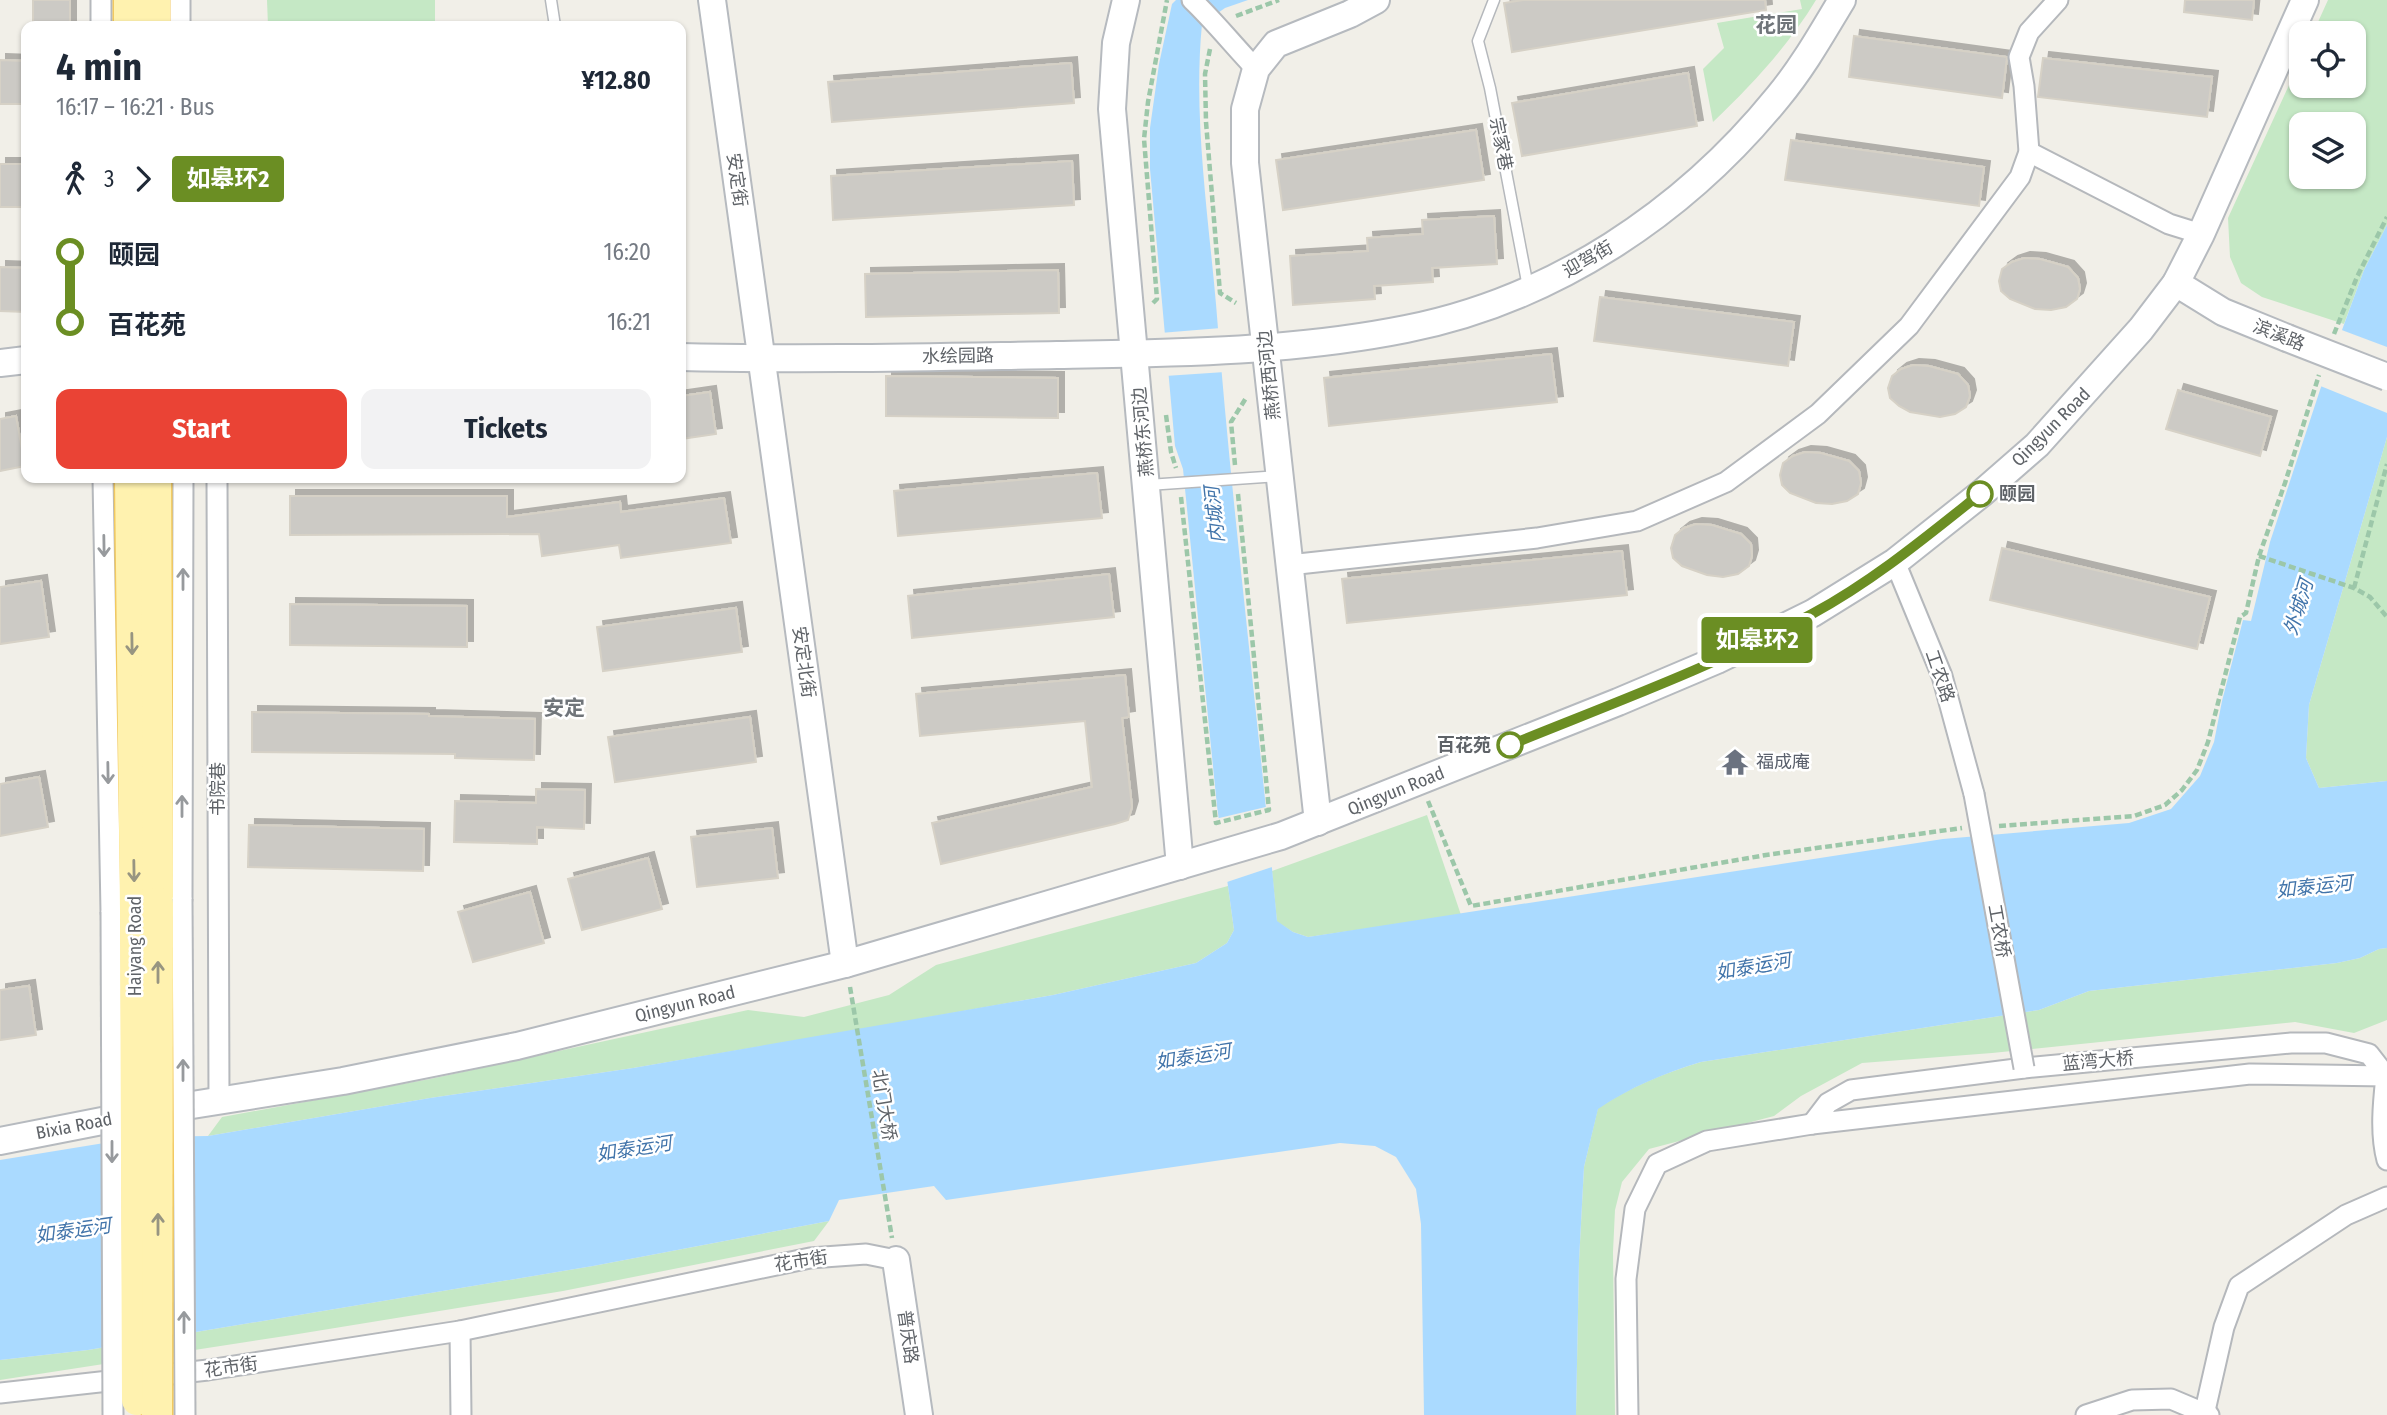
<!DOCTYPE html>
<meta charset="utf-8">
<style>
:root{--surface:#fff;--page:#f2f2f3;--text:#1f2937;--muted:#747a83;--accent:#ea4335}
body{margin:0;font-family:"Fira Sans Condensed","Noto Sans SC",sans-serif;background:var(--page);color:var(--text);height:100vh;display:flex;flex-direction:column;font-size:26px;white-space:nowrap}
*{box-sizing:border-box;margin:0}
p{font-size:23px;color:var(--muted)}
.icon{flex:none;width:38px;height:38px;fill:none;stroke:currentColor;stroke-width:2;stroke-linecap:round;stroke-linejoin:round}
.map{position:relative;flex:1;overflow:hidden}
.sheet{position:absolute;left:21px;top:21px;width:665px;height:462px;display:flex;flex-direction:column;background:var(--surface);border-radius:14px;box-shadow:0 2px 5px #0004}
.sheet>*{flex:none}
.badge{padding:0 14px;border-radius:5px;font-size:24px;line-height:46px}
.buttons{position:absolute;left:2289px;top:21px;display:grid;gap:14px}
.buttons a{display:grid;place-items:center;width:77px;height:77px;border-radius:14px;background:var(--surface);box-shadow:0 2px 5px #0004;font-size:35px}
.map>.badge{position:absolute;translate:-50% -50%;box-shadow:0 0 0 4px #fff}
.legs{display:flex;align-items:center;gap:10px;height:77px;padding:0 35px;font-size:23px}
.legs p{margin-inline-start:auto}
.headline{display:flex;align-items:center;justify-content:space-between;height:119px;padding:0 35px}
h1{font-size:38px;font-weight:700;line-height:52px}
.cta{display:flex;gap:14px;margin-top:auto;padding:14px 35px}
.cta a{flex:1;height:80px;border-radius:14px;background:var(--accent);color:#fff;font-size:28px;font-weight:700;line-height:80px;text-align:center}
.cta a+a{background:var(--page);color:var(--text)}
ul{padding:0 35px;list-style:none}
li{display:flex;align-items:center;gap:24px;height:70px;font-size:26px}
li i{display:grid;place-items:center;width:10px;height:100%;margin:0 9px;background:currentColor}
li i::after{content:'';width:18px;height:18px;margin:-9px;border:5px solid;border-radius:50%;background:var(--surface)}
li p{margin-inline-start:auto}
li:first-child i{background:linear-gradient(#0000 50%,currentColor 0)}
li:last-child i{background:linear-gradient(currentColor 50%,#0000 0)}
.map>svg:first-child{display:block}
</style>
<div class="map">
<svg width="2387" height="1415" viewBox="0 0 2387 1415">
<defs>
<filter id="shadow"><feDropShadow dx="6" dy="-6" stdDeviation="0" flood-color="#0004"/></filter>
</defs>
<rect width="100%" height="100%" fill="#f1efe8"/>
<!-- green -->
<g fill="#c5e8c5" fill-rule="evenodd">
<path d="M 267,0 L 435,0 L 435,26 L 268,26 Z"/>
<path d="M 1800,0 L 1816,0 C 1788,46 1752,85 1713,122 L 1703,69 L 1724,48 L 1717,23 L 1802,9 Z"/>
<path d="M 2328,0 L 2387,0 L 2387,225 L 2364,270 L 2344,324 L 2262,297 L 2241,283 L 2230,257 L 2228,218 L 2301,59 L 2301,86 L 2354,86 L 2354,33 L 2313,33 ZM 2301,124 L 2354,124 L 2354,177 L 2301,177 Z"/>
<path d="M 2387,437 L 2387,781 L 2319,788 L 2306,758 L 2309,705 Z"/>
<path d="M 1427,815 L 1461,915 L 1308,937 L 1293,932 L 1277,922 L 1272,871 Z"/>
<path d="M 1228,886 L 1234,930 L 1227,943 L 1196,963 L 1053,995 L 840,1033 L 633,1068 L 430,1098 L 208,1136 L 222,1117 L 430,1079 L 748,1010 L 804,1017 L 889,995 L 936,965 Z"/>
<path d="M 2387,948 L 2387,1020 L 2354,1033 L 2295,1022 L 1992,1053 L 1862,1063 L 1801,1096 L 1774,1116 L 1649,1149 L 1622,1182 L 1615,1210 L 1613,1252 L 1615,1415 L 1576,1415 L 1579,1261 L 1584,1167 L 1598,1108 C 1631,1087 1664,1073 1701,1062 L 2039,1010 L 2089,991 L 2337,963 L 2360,958 L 2379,949 Z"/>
<path d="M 829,1221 L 814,1241 L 563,1291 L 292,1335 L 0,1380 L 0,1360 L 88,1350 L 593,1266 Z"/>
</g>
<!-- water -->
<path fill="#aadaff" d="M 1176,0 L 1248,0 L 1225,8 L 1202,24 C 1193,116 1208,213 1216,304 C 1232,510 1258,716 1277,921 L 1293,932 L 1308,937 L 1943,839 L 2129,823 L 2171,809 L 2200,776 L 2214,742 L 2222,701 L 2243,620 L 2251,621 L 2270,542 L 2320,390 L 2364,270 L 2387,225 L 2387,437 L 2309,705 L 2306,758 L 2319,788 L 2387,781 L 2387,948 L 2379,949 L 2360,958 L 2337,963 L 2089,991 L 2039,1010 L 1701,1062 C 1664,1073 1631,1087 1598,1109 L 1584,1167 L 1579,1261 L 1576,1415 L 1424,1415 L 1421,1224 L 1416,1189 L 1396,1157 L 1375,1146 L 1340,1143 L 946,1200 L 934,1186 L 839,1200 L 829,1221 L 593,1266 L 88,1350 L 0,1360 L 0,1160 L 141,1137 L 208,1136 L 430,1098 L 633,1068 L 1053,995 L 1196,963 L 1227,943 L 1234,930 L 1217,806 L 1183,469 L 1175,446 L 1150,169 L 1150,128 L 1159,64 L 1172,4 Z"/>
<!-- pier -->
<g fill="#f1efe8">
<path d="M 1221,328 L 1225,372 L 1165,376 L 1160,333 Z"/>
<path d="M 2339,329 L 2387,347 L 2387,413 L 2318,385 Z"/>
<path d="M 1270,806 L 1275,866 L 1224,883 L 1215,819 Z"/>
</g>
<!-- building -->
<g fill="#cccac5" stroke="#d6d1c6" stroke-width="2" filter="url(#shadow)">
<rect x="33" y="0" width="37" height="26"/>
<path d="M 1523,0 L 1765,0 L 1766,10 L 1512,52 L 1504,3 Z"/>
<path d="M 2185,0 L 2254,0 L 2252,20 L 2184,12 Z"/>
<path d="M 1854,36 L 2007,57 L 2002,98 L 1849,77 Z"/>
<path d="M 2043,58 L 2212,77 L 2207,117 L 2038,97 Z"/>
<path d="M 0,60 L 26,61 L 26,104 L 0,104 Z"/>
<path d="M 1071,63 L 1074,103 L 832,122 L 828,82 Z"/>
<path d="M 1688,73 L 1697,126 L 1522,156 L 1512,103 Z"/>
<path d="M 1476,130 L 1484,180 L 1283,210 L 1276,160 Z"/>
<path d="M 1791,140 L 1984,167 L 1979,206 L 1785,180 Z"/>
<path d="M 1072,161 L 1074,205 L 833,220 L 831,176 Z"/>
<rect x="0" y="164" width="26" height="43"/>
<path d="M 1494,216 L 1497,264 L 1432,268 L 1433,282 L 1374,286 L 1375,299 L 1293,305 L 1290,256 L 1368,251 L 1367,238 L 1423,234 L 1422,220 Z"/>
<path d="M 2024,258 L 2040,259 L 2068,267 L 2078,278 L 2080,289 L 2077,299 L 2066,307 L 2051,310 L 2035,309 L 2010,299 L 2001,291 L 1999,281 L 2002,269 L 2012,262 Z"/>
<path d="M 0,267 L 26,268 L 26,312 L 0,311 Z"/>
<path d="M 1058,270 L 1059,313 L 866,317 L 865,274 Z"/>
<path d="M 1600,297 L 1794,322 L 1788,366 L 1594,341 Z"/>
<path d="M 1551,354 L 1557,402 L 1329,426 L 1324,378 Z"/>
<path d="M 1913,365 L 1929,366 L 1958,374 L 1968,385 L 1970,396 L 1966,407 L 1955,414 L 1940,417 L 1910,412 L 1899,406 L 1890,398 L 1888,388 L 1892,376 L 1901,369 Z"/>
<path d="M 886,376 L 1058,378 L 1058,418 L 886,416 Z"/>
<path d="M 2178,390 L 2271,417 L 2260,456 L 2166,429 Z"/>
<path d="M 710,392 L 716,434 L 681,439 L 681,396 Z"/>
<path d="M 16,416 L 25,466 L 0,471 L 0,419 Z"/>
<path d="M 1805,452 L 1821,453 L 1849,461 L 1859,471 L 1861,483 L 1858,494 L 1847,501 L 1832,504 L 1816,503 L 1790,493 L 1782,485 L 1780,475 L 1783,463 L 1793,456 Z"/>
<path d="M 1097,473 L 1102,518 L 898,536 L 894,491 Z"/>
<path d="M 290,496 L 507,496 L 507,517 L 620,502 L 621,512 L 724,498 L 731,543 L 621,558 L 619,545 L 542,556 L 539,534 L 290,535 Z"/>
<path d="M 1696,524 L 1712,525 L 1741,534 L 1751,544 L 1752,556 L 1749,566 L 1738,574 L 1723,577 L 1707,575 L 1682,566 L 1673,558 L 1671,548 L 1675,535 L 1684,528 Z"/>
<path d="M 2002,548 L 2210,597 L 2197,649 L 1990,600 Z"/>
<path d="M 1622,551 L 1627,595 L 1347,623 L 1342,579 Z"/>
<path d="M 1109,574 L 1114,617 L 912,638 L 908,596 Z"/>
<path d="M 41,581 L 49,637 L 0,644 L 0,587 Z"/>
<path d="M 290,604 L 467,606 L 467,647 L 290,645 Z"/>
<path d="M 736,608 L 742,652 L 603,671 L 597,627 Z"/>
<path d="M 1125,675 L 1129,717 L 1122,718 L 1132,807 L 1128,820 L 1115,824 L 941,864 L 932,823 L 1092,787 L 1085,721 L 920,736 L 916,694 Z"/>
<path d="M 252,712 L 429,714 L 429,716 L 535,719 L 534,760 L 455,758 L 455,754 L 252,752 Z"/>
<path d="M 750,717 L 756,762 L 615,782 L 608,737 Z"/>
<path d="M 39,777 L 48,827 L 0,836 L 0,784 Z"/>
<path d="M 536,789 L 585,790 L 584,829 L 537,827 L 537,844 L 454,842 L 455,801 L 536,803 Z"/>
<path d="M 249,825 L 424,829 L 423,871 L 248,867 Z"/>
<path d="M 772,828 L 778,878 L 697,887 L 691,837 Z"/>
<path d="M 648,858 L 662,909 L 582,930 L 568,879 Z"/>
<path d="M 530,892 L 544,943 L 473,962 L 458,912 Z"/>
<path d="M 29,986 L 36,1035 L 0,1040 L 0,990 Z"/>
</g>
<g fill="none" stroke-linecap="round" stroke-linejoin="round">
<defs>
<g id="lane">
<path d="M 551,0 L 555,26"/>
<path d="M 1494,0 L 1478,41 L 1490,88 L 1528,287"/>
<path d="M 1148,485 L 1279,476"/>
</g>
<g id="street">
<path d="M 101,0 L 101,26"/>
<path d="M 180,0 L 180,26"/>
<path d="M 1192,0 C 1215,22 1234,46 1256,69"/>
<path d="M 2029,152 L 2169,224 L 2201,234"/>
<path d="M 103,478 L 111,912"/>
<path d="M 217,478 L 219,1100"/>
<path d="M 1895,562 L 1942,676 L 1974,794"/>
<path d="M 1289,565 L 1537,538 L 1637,521 L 1726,482 L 1818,414 L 1909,326 L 2020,177 L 2029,152 L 2024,86 L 2019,57 L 2029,32 L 2058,0"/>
<path d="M 182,899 L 183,478"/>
<path d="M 1812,1124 L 1828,1103 L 1851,1090 L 2024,1068 L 2291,1043 L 2326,1043 L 2369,1054 L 2386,1076 C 2383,1104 2380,1134 2387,1160"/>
<path d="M 460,1331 L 461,1415"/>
<path d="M 0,1393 L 208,1370 L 460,1331 L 810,1258 L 866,1254 L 896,1260"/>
<path d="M 1628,1415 L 1626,1279 L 1635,1209 L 1657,1164 L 1707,1141 L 1812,1124 L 2250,1074 L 2387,1076"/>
<path d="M 2086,1415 L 2132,1400 L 2171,1399 L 2209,1415"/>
<path d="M 2204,1415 L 2224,1327 L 2239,1286 L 2346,1215 L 2387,1197"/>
</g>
<g id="secondary">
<path d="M 712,0 L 845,964"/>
<path d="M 1126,0 L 1116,43 L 1112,109 L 1180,866"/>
<path d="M 2176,283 L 2223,312 L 2287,338"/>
<path d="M 681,357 C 806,360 931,357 1057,355 C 1173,353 1291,352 1406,329 C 1553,300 1684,213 1778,97 C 1803,67 1822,33 1842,0"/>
<path d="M 0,363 L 26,360"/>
<path d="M 1318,822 L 1245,163 L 1245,109 L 1256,69 L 1276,44 L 1350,14 L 1376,0"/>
<path d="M 0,1141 L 148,1112 L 343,1081 L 517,1046 L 845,964 L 1281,836 L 1618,702 L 1717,660 L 1813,613 L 1895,562 L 1982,493 L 2037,445 L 2141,329 L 2176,283 L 2201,234 L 2305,0"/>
<path d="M 896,1260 L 919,1415"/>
</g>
<g id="primary">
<path d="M 155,0 L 155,26"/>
<path d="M 129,26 L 129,0"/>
<path d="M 130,478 L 135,910"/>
<path d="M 156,478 L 158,903"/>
</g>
</defs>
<!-- lane casing -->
<use href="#lane" stroke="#b5b8bc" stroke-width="13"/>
<!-- street casing -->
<use href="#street" stroke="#b5b8bc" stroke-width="23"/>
<!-- secondary casing -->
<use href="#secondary" stroke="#b6babf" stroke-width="30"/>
<!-- primary casing -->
<use href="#primary" stroke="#f2c960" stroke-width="33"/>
<!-- path -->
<g stroke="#9cc7a9" stroke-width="4.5" stroke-dasharray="7 3.5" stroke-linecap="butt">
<path d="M 1236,16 L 1279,0"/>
<path d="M 1210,49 L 1205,74 L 1206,122 L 1220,293 L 1236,303"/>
<path d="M 1153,303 L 1157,299 L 1144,139 L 1148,102 L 1167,0"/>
<path d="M 2334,334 L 2357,277 L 2387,217"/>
<path d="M 1166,415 L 1171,452 L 1176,468"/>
<path d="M 1235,465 L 1231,422 L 1246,398"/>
<path d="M 1181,497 L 1216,823 L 1269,810 L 1238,494"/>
<path d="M 2259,556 L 2354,588 L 2370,597 L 2387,617"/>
<path d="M 2354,588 L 2387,464"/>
<path d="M 1428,801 L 1471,906 L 1766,855 L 1962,828"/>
<path d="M 1999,826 L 2134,816 L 2165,805 L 2182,790 L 2197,770 L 2208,742 L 2240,617 L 2246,613 L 2259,556 L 2285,483 L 2319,375"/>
<path d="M 850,987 L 892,1238"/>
</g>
<!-- lane -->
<use href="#lane" stroke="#fff" stroke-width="10"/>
<!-- street -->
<use href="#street" stroke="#fff" stroke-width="19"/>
<!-- secondary -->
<use href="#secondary" stroke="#fff" stroke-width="26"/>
<!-- primary -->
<use href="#primary" stroke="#fff2af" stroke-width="30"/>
<defs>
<g id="street-bridge">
<path d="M 1974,794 L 2024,1068"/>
<path d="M 182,899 L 185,1415"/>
<path d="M 111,912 L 113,1415"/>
</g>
<path id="secondary-bridge" d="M 2287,338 L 2387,377"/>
<g id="primary-bridge">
<path d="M 135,910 L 137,1400"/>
<path d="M 157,1415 L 158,903"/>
</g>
</defs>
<!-- street-bridge casing -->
<use href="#street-bridge" stroke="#b5b8bc" stroke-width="23" stroke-linecap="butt"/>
<!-- secondary-bridge casing -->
<use href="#secondary-bridge" stroke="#b6babf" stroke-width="30" stroke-linecap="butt"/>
<!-- primary-bridge casing -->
<use href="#primary-bridge" stroke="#f2c960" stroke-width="33" stroke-linecap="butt"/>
<!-- street-bridge -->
<use href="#street-bridge" stroke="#fff" stroke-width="19"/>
<!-- secondary-bridge -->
<use href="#secondary-bridge" stroke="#fff" stroke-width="26"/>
<!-- primary-bridge -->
<use href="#primary-bridge" stroke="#fff2af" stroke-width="30"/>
</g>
<!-- one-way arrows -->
<defs><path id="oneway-shaft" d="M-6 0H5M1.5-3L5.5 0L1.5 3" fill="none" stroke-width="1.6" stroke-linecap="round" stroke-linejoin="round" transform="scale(1.75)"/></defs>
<g stroke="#979a9d">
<use href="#oneway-shaft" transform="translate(104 546) rotate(89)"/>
<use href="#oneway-shaft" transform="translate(183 579) rotate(-90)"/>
<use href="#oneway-shaft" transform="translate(108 773) rotate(89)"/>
<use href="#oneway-shaft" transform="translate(182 806) rotate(-90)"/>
<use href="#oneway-shaft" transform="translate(183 1070) rotate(-90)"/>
<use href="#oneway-shaft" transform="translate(112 1152) rotate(90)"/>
<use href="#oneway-shaft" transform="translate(184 1322) rotate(-90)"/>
</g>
<g stroke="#979581">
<use href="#oneway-shaft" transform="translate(132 644) rotate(89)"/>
<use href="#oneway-shaft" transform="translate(134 871) rotate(89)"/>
<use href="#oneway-shaft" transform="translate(158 972) rotate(-90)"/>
<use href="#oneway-shaft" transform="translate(158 1224) rotate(-90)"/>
</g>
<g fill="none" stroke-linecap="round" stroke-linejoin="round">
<defs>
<path id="line-1" d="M 1510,745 C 1611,704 1715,666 1812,614 C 1873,581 1926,537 1980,494"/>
</defs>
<!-- line-1 casing -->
<use href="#line-1" stroke="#fff" stroke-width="16"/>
<!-- line-1 -->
<use href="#line-1" stroke="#6b8e23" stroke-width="10"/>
</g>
<!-- icons -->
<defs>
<symbol id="temple-bare" viewBox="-9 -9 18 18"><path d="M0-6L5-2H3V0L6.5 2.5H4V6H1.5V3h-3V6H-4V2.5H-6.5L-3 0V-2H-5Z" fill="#6b7280" stroke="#fff" stroke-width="2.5" paint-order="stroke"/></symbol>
</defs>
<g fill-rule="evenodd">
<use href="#temple-bare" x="1716" y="743" width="38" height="38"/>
</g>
<!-- markers -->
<g fill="#fff" stroke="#6b8e23" stroke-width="3.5">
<circle cx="1980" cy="494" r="12"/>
<circle cx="1510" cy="745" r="12"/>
</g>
<g text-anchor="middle" stroke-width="5" stroke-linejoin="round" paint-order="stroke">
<!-- street labels -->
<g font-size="18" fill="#5f6368" stroke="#fff">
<text transform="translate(1501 144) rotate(79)" y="6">宗家巷</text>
<text transform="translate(737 180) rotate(82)" y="6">安定街</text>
<text transform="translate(1588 259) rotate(-30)" y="6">迎驾街</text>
<text transform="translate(2279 335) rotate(22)" y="6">滨溪路</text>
<text transform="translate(958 356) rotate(-1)" y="6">水绘园路</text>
<text transform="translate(1269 375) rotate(-96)" y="6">燕桥西河边</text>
<text transform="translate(2051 427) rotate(-45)" y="6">Qingyun Road</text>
<text transform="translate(1143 432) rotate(-95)" y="6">燕桥东河边</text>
<text transform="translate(804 662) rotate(82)" y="6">安定北街</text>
<text transform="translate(1940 676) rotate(71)" y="6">工农路</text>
<text transform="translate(218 789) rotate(-90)" y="6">书院巷</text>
<text transform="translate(1396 791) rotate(-22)" y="6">Qingyun Road</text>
<text transform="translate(1999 931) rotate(80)" y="6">工农桥</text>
<text transform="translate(135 946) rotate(-90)" y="6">Haiyang Road</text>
<text transform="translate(685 1004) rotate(-14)" y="6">Qingyun Road</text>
<text transform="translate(2098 1061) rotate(-5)" y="6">蓝湾大桥</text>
<text transform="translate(884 1105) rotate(81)" y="6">北门大桥</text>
<text transform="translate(74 1126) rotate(-11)" y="6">Bixia Road</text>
<text transform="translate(801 1261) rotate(-9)" y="6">花市街</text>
<text transform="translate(908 1337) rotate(82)" y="6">普庆路</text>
<text transform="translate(231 1367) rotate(-8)" y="6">花市街</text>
</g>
<!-- stop labels -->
<g font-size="18" font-weight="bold" fill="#5f6368" stroke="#fff" text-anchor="start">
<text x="1999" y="500">颐园</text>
<text x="1491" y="751" text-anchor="end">百花苑</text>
</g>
<!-- worship labels -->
<g font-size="18" fill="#5b616d" stroke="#fff" text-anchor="start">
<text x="1756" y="768">福成庵</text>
</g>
<!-- water labels -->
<g font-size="19" font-style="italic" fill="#4174aa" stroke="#fff">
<text transform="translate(1214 515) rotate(-96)" y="7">内城河</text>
<text transform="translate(2298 607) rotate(-73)" y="7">外城河</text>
<text transform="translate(2314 886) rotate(-6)" y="7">如泰运河</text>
<text transform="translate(1753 966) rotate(-10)" y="7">如泰运河</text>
<text transform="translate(1193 1056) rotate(-9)" y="7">如泰运河</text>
<text transform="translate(634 1148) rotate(-9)" y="7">如泰运河</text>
<text transform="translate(73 1230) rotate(-8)" y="7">如泰运河</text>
</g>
<!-- quarter labels -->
<g font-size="21" font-weight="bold" fill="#70757a" stroke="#fff">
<text x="1776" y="32">花园</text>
<text x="564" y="715">安定</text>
</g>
</g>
</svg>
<div class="buttons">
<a><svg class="icon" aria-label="locate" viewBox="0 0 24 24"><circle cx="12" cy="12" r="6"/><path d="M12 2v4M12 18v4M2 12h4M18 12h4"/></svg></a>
<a><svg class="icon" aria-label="layers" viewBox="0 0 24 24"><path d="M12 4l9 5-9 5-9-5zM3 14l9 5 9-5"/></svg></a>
</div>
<b class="badge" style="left:1757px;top:640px;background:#6b8e23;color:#fff">如皋环2</b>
<section class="sheet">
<div class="headline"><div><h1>4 min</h1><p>16:17 – 16:21 · Bus</p></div><b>¥12.80</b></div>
<div class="legs"><svg class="icon" aria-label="walk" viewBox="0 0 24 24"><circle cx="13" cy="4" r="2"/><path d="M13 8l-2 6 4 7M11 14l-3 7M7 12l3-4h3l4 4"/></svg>3<svg class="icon" aria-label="forward" viewBox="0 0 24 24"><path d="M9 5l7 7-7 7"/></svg><b class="badge" style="background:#6b8e23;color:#fff">如皋环2</b></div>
<ul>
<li><i style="color:#6b8e23"></i><b>颐园</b><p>16:20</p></li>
<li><i style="color:#6b8e23"></i><b>百花苑</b><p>16:21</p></li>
</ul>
<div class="cta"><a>Start</a><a>Tickets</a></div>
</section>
</div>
